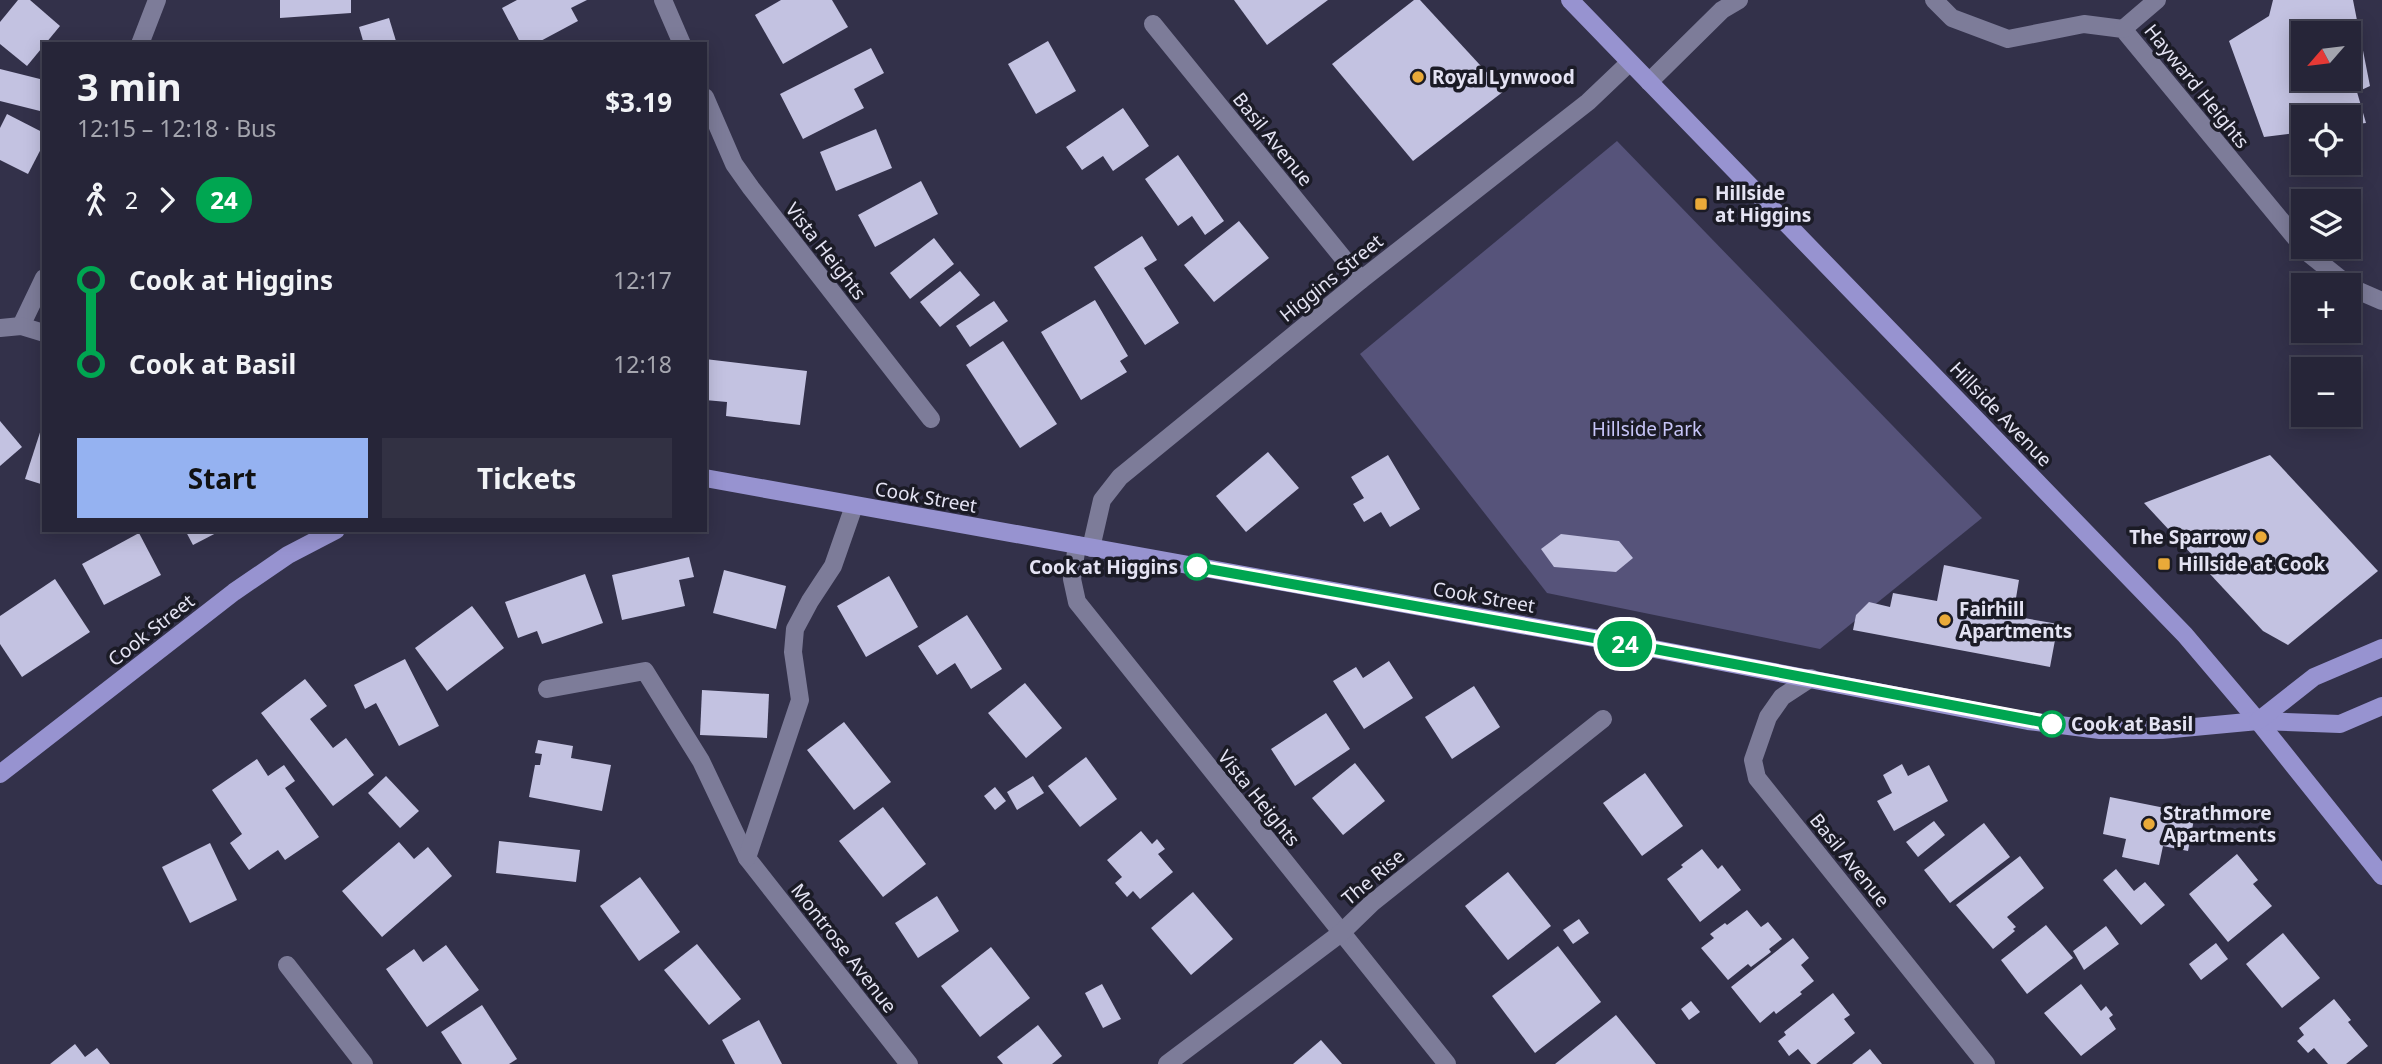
<!DOCTYPE html>
<meta charset="utf-8">
<style>
:root{--surface:#262538;--page:#323143;--text:#f1f3f6;--muted:#a4a5ae;--line:#424253;--accent:#95b2f1}
body{margin:0;font-family:"Noto Sans",sans-serif;background:var(--page);color:var(--text);height:100vh;display:flex;flex-direction:column;font-size:26px;white-space:nowrap}
*{box-sizing:border-box;margin:0}
p{font-size:23px;color:var(--muted)}
.icon{flex:none;width:38px;height:38px;fill:none;stroke:currentColor;stroke-width:2;stroke-linecap:round;stroke-linejoin:round}
.map{position:relative;flex:1;overflow:hidden}
.side{position:absolute;left:42px;top:42px;width:665px;height:490px;display:flex;flex-direction:column;background:var(--surface);border-radius:0px;box-shadow:0 4px 18px #0003,0 0 0 2px var(--line)}
.side>*{flex:none}
.badge{padding:0 14px;border-radius:23px;font-size:24px;line-height:46px}
.needle{width:46px;rotate:242deg}
.controls{position:absolute;left:2291px;top:21px;display:grid;gap:14px}
.controls a{display:grid;place-items:center;width:70px;height:70px;border-radius:0px;background:var(--surface);box-shadow:0 4px 18px #0003,0 0 0 2px var(--line);font-size:35px}
.map>.badge{position:absolute;translate:-50% -50%;box-shadow:0 0 0 4px #fff}
.legs{display:flex;align-items:center;gap:10px;height:77px;padding:0 35px;font-size:23px}
.legs p{margin-inline-start:auto}
.overview{display:flex;align-items:center;justify-content:space-between;height:119px;padding:0 35px}
h1{font-size:38px;font-weight:700;line-height:52px}
.button{display:flex;gap:14px;margin-top:auto;padding:14px 35px}
.button a{flex:1;height:80px;border-radius:0px;background:var(--accent);color:#111;font-size:28px;font-weight:700;line-height:80px;text-align:center}
.button a+a{background:var(--page);color:var(--text)}
ul{padding:0 35px;list-style:none}
li{display:flex;align-items:center;gap:24px;height:84px;font-size:26px}
li i{display:grid;place-items:center;width:10px;height:100%;margin:0 9px;background:currentColor}
li i::after{content:'';width:18px;height:18px;margin:-9px;border:5px solid;border-radius:50%;background:var(--surface)}
li p{margin-inline-start:auto}
li:first-child i{background:linear-gradient(#0000 50%,currentColor 0)}
li:last-child i{background:linear-gradient(currentColor 50%,#0000 0)}
.map>svg:first-child{display:block}
</style>
<div class="map">
<svg width="2382" height="1064" viewBox="0 0 2382 1064">
<rect width="100%" height="100%" fill="#33314a"/>
<!-- green -->
<path fill="#56537a" d="M 1617,141 L 1982,518 L 1820,649 L 1547,593 L 1360,354 Z"/>
<!-- building -->
<g fill="#c3c2e1" fill-rule="evenodd">
<path d="M 18,0 L 30,0 L 60,26 L 27,66 L 0,44 L 0,22 Z"/>
<path d="M 280,0 L 351,0 L 351,13 L 280,18 Z"/>
<path d="M 517,0 L 587,0 L 571,8 L 578,21 L 535,44 L 521,44 L 502,8 Z"/>
<path d="M 781,0 L 832,0 L 848,27 L 783,64 L 755,15 Z"/>
<path d="M 1234,0 L 1328,0 L 1267,45 Z"/>
<path d="M 1414,0 L 1420,0 L 1504,91 L 1413,161 L 1332,64 Z"/>
<path d="M 2273,0 L 2353,0 L 2370,86 L 2357,92 L 2366,123 L 2348,125 L 2348,117 L 2303,117 L 2303,132 L 2264,137 L 2229,41 L 2269,16 ZM 2303,33 L 2348,33 L 2348,79 L 2303,79 Z"/>
<path d="M 389,18 L 396,41 L 388,44 L 364,44 L 359,27 Z"/>
<path d="M 1048,41 L 1076,91 L 1036,114 L 1008,64 Z"/>
<path d="M 871,48 L 884,73 L 854,89 L 864,108 L 803,139 L 780,94 Z"/>
<path d="M 0,69 L 44,80 L 44,94 L 40,111 L 0,101 Z"/>
<path d="M 1123,108 L 1149,146 L 1113,171 L 1103,156 L 1082,170 L 1066,147 Z"/>
<path d="M 7,114 L 44,133 L 44,143 L 28,174 L 0,160 L 0,128 Z"/>
<path d="M 876,129 L 892,168 L 836,191 L 820,152 Z"/>
<path d="M 1178,155 L 1224,221 L 1205,235 L 1192,216 L 1178,226 L 1145,179 Z"/>
<path d="M 921,181 L 938,214 L 875,247 L 858,215 Z"/>
<path d="M 1239,221 L 1269,258 L 1214,302 L 1184,265 Z"/>
<path d="M 1142,236 L 1157,260 L 1144,268 L 1179,323 L 1145,345 L 1094,267 Z"/>
<path d="M 934,238 L 954,264 L 910,299 L 890,273 Z"/>
<path d="M 960,271 L 980,295 L 940,327 L 920,302 Z"/>
<path d="M 1095,300 L 1128,356 L 1120,361 L 1127,372 L 1081,400 L 1041,332 Z"/>
<path d="M 994,301 L 1008,321 L 970,347 L 956,326 Z"/>
<path d="M 1003,341 L 1057,424 L 1020,448 L 966,365 Z"/>
<path d="M 705,359 L 807,371 L 800,425 L 726,416 L 727,402 L 705,400 Z"/>
<path d="M 44,420 L 44,485 L 25,479 Z"/>
<path d="M 0,421 L 22,447 L 0,466 Z"/>
<path d="M 1268,452 L 1299,488 L 1246,532 L 1216,496 Z"/>
<path d="M 1388,455 L 1420,509 L 1390,527 L 1381,512 L 1364,522 L 1353,504 L 1364,498 L 1351,477 Z"/>
<path d="M 2270,455 L 2378,571 L 2288,645 L 2263,631 L 2144,503 Z"/>
<path d="M 185,530 L 222,530 L 193,545 Z"/>
<path d="M 139,533 L 161,575 L 104,605 L 82,564 Z"/>
<path d="M 1561,534 L 1619,541 L 1633,558 L 1616,572 L 1554,567 L 1541,549 Z"/>
<path d="M 689,557 L 694,577 L 679,580 L 685,606 L 622,620 L 612,575 Z"/>
<path d="M 1944,565 L 2019,580 L 2013,616 L 2058,624 L 2050,667 L 1853,630 L 1856,615 L 1869,602 L 1890,607 L 1893,593 L 1937,601 Z"/>
<path d="M 724,570 L 786,586 L 776,629 L 713,613 Z"/>
<path d="M 585,574 L 603,623 L 542,644 L 537,631 L 518,638 L 505,602 Z"/>
<path d="M 889,576 L 918,627 L 866,657 L 837,606 Z"/>
<path d="M 55,579 L 90,632 L 22,677 L 0,644 L 0,616 Z"/>
<path d="M 472,606 L 504,648 L 447,691 L 415,648 Z"/>
<path d="M 967,615 L 1002,669 L 971,689 L 955,663 L 937,675 L 918,646 Z"/>
<path d="M 405,659 L 439,726 L 399,746 L 376,703 L 365,709 L 354,685 Z"/>
<path d="M 1389,661 L 1413,698 L 1364,729 L 1333,681 L 1356,667 L 1363,678 Z"/>
<path d="M 305,679 L 327,706 L 310,719 L 333,748 L 346,738 L 374,775 L 333,806 L 261,713 Z"/>
<path d="M 1025,683 L 1062,728 L 1026,758 L 988,713 Z"/>
<path d="M 1474,686 L 1500,727 L 1452,759 L 1425,717 Z"/>
<path d="M 702,690 L 769,694 L 767,738 L 700,735 Z"/>
<path d="M 1326,713 L 1350,749 L 1295,786 L 1271,749 Z"/>
<path d="M 844,722 L 891,782 L 854,810 L 807,750 Z"/>
<path d="M 538,740 L 573,746 L 571,758 L 611,765 L 602,811 L 529,797 L 535,765 L 540,765 L 542,754 L 535,753 Z"/>
<path d="M 1086,757 L 1117,799 L 1080,827 L 1048,786 Z"/>
<path d="M 257,759 L 268,776 L 284,765 L 295,781 L 285,788 L 319,837 L 285,860 L 278,850 L 249,870 L 230,843 L 242,834 L 212,790 Z"/>
<path d="M 1355,763 L 1385,801 L 1343,835 L 1312,798 Z"/>
<path d="M 1902,764 L 1908,776 L 1929,765 L 1948,801 L 1894,831 L 1877,801 L 1892,793 L 1883,775 Z"/>
<path d="M 1645,773 L 1683,826 L 1642,856 L 1603,803 Z"/>
<path d="M 386,776 L 419,811 L 400,828 L 368,793 Z"/>
<path d="M 1033,776 L 1044,793 L 1017,810 L 1007,792 Z"/>
<path d="M 995,787 L 1006,801 L 995,810 L 984,796 Z"/>
<path d="M 2110,797 L 2195,814 L 2188,851 L 2163,846 L 2159,865 L 2122,857 L 2126,839 L 2103,834 Z"/>
<path d="M 883,807 L 926,864 L 883,897 L 839,841 Z"/>
<path d="M 1934,821 L 1945,835 L 1918,857 L 1906,842 Z"/>
<path d="M 1984,823 L 2010,857 L 1950,903 L 1924,870 Z"/>
<path d="M 1141,831 L 1152,844 L 1157,839 L 1165,849 L 1158,854 L 1173,872 L 1140,899 L 1133,891 L 1127,897 L 1115,883 L 1122,877 L 1107,860 Z"/>
<path d="M 499,841 L 580,850 L 576,882 L 496,873 Z"/>
<path d="M 399,842 L 414,859 L 428,847 L 452,876 L 382,937 L 342,891 Z"/>
<path d="M 210,843 L 237,900 L 190,923 L 162,867 Z"/>
<path d="M 1702,849 L 1718,869 L 1722,865 L 1741,890 L 1700,922 L 1667,879 L 1683,867 L 1681,865 Z"/>
<path d="M 2237,854 L 2258,880 L 2253,884 L 2272,906 L 2228,942 L 2189,894 Z"/>
<path d="M 2020,856 L 2044,888 L 2007,917 L 2016,927 L 2013,929 L 2015,931 L 1993,949 L 1956,905 Z"/>
<path d="M 2116,869 L 2134,891 L 2145,882 L 2165,905 L 2141,925 L 2103,880 Z"/>
<path d="M 1508,872 L 1551,926 L 1508,960 L 1465,906 Z"/>
<path d="M 640,877 L 680,932 L 639,961 L 600,906 Z"/>
<path d="M 1193,892 L 1233,939 L 1191,975 L 1151,928 Z"/>
<path d="M 937,896 L 959,931 L 918,958 L 895,923 Z"/>
<path d="M 1747,910 L 1761,927 L 1768,922 L 1782,939 L 1769,949 L 1771,952 L 1751,967 L 1748,964 L 1728,980 L 1701,948 L 1714,938 L 1710,934 L 1725,923 L 1727,925 Z"/>
<path d="M 1579,919 L 1589,933 L 1573,944 L 1563,930 Z"/>
<path d="M 2046,925 L 2073,958 L 2027,994 L 2001,960 Z"/>
<path d="M 2106,926 L 2119,944 L 2084,970 L 2073,951 Z"/>
<path d="M 2283,933 L 2320,978 L 2282,1008 L 2246,964 Z"/>
<path d="M 1793,938 L 1809,958 L 1801,965 L 1814,981 L 1800,992 L 1802,994 L 1776,1014 L 1774,1011 L 1760,1023 L 1731,987 Z"/>
<path d="M 2216,943 L 2228,959 L 2201,980 L 2189,964 Z"/>
<path d="M 697,944 L 741,999 L 709,1025 L 664,970 Z"/>
<path d="M 446,945 L 479,990 L 427,1027 L 386,969 L 414,949 L 423,962 Z"/>
<path d="M 1558,946 L 1601,1002 L 1535,1053 L 1492,996 Z"/>
<path d="M 991,947 L 1030,998 L 980,1037 L 941,986 Z"/>
<path d="M 1102,984 L 1121,1019 L 1103,1028 L 1085,993 Z"/>
<path d="M 2081,984 L 2101,1011 L 2106,1006 L 2113,1015 L 2109,1018 L 2116,1029 L 2081,1056 L 2044,1013 Z"/>
<path d="M 1833,993 L 1850,1015 L 1844,1019 L 1855,1033 L 1816,1064 L 1811,1064 L 1798,1049 L 1789,1056 L 1778,1041 L 1786,1035 L 1784,1032 Z"/>
<path d="M 2334,999 L 2351,1020 L 2348,1022 L 2368,1046 L 2346,1064 L 2328,1064 L 2314,1048 L 2308,1053 L 2297,1041 L 2304,1035 L 2299,1028 Z"/>
<path d="M 1691,1001 L 1700,1012 L 1689,1020 L 1681,1009 Z"/>
<path d="M 482,1005 L 517,1059 L 509,1064 L 462,1064 L 441,1032 Z"/>
<path d="M 1616,1015 L 1656,1064 L 1555,1064 Z"/>
<path d="M 759,1020 L 782,1064 L 735,1064 L 722,1040 Z"/>
<path d="M 1038,1025 L 1062,1056 L 1052,1064 L 1003,1064 L 997,1057 Z"/>
<path d="M 1321,1040 L 1342,1064 L 1293,1064 Z"/>
<path d="M 75,1044 L 85,1057 L 97,1048 L 110,1064 L 50,1064 Z"/>
<path d="M 1870,1049 L 1882,1064 L 1852,1064 Z"/>
</g>
<g fill="none" stroke-linecap="round" stroke-linejoin="round">
<!-- minor -->
<g stroke="#7d7c99" stroke-width="18">
<path d="M 663,0 L 682,44"/>
<path d="M 1934,0 L 1952,18 L 2008,39 L 2084,24 L 2123,29 L 2308,253 L 2352,288 L 2382,301"/>
<path d="M 1153,24 L 1361,280"/>
<path d="M 2123,29 L 2157,0"/>
<path d="M 140,44 L 157,0"/>
<path d="M 1649,82 L 1722,10 L 1739,0"/>
<path d="M 705,97 L 734,164 L 751,188 L 931,419"/>
<path d="M 21,326 L 44,278"/>
<path d="M 0,328 L 21,326 L 44,333"/>
<path d="M 1077,545 L 1072,579 L 1077,602 L 1447,1064"/>
<path d="M 1091,548 L 1102,500 L 1120,477 L 1361,280 L 1588,102 L 1629,63"/>
<path d="M 1811,678 L 1782,697 L 1768,717 L 1753,760 L 1757,778 L 1986,1064"/>
<path d="M 547,689 L 645,671 L 701,761 L 747,858 L 909,1064"/>
<path d="M 747,858 L 800,700 L 793,652 L 795,629 L 810,601 L 833,566 L 854,506"/>
<path d="M 287,965 L 364,1064"/>
<path d="M 1167,1064 L 1341,933 L 1372,903 L 1603,719"/>
</g>
<!-- major -->
<g stroke="#9793d0" stroke-width="18">
<path d="M 1570,0 L 2185,635 L 2258,721 L 2382,876"/>
<path d="M 705,478 L 1644,647 L 2028,721 L 2100,730 L 2162,730 L 2258,721 L 2340,724 L 2382,706"/>
<path d="M 2258,721 L 2314,677 L 2382,648"/>
<path d="M 0,774 L 234,592 L 288,555 L 336,530"/>
</g>
</g>
<g fill="none" stroke-linecap="round" stroke-linejoin="round">
<defs>
<path id="line-1" d="M 1197,567 L 1644,647 L 2052,724"/>
</defs>
<!-- line-1 casing -->
<use href="#line-1" stroke="#fff" stroke-width="16"/>
<!-- line-1 -->
<use href="#line-1" stroke="#00a651" stroke-width="10"/>
</g>
<!-- markers -->
<g fill="#eaaa39" stroke="#1b1b26" stroke-width="2.5">
<circle cx="1418" cy="77" r="7"/>
<rect x="1694" y="197" width="14" height="14" rx="3.5"/>
<circle cx="2261" cy="537" r="7"/>
<rect x="2157" y="557" width="14" height="14" rx="3.5"/>
<circle cx="1945" cy="620" r="7"/>
<circle cx="2149" cy="824" r="7"/>
</g>
<g fill="#fff" stroke="#00a651" stroke-width="3.5">
<circle cx="1197" cy="567" r="12"/>
<circle cx="2052" cy="724" r="12"/>
</g>
<g text-anchor="middle" stroke-width="7" stroke-linejoin="round" paint-order="stroke">
<!-- poi labels -->
<g font-size="19" font-weight="bold" fill="#e4e3f3" stroke="#1b1b26" text-anchor="start">
<text x="1432" y="84">Royal Lynwood</text>
<text x="1715" y="200">Hillside<tspan x="1715" dy="22">at Higgins</tspan></text>
<text x="2247" y="544" text-anchor="end">The Sparrow</text>
<text x="2178" y="571">Hillside at Cook</text>
<text x="1959" y="616">Fairhill<tspan x="1959" dy="22">Apartments</tspan></text>
<text x="2163" y="820">Strathmore<tspan x="2163" dy="22">Apartments</tspan></text>
</g>
<!-- street labels -->
<g font-size="19" fill="#e4e3f3" stroke="#1b1b26">
<text transform="translate(2197 86) rotate(51)" y="7">Hayward Heights</text>
<text transform="translate(1273 139) rotate(51)" y="7">Basil Avenue</text>
<text transform="translate(826 251) rotate(52)" y="7">Vista Heights</text>
<text transform="translate(1331 278) rotate(-39)" y="7">Higgins Street</text>
<text transform="translate(2001 414) rotate(46)" y="7">Hillside Avenue</text>
<text transform="translate(926 497) rotate(10)" y="7">Cook Street</text>
<text transform="translate(1484 597) rotate(10)" y="7">Cook Street</text>
<text transform="translate(151 630) rotate(-38)" y="7">Cook Street</text>
<text transform="translate(1259 798) rotate(51)" y="7">Vista Heights</text>
<text transform="translate(1850 860) rotate(51)" y="7">Basil Avenue</text>
<text transform="translate(1373 877) rotate(-40)" y="7">The Rise</text>
<text transform="translate(844 948) rotate(52)" y="7">Montrose Avenue</text>
</g>
<!-- park labels -->
<g font-size="19" fill="#c7c5f8" stroke="#1b1b26">
<text x="1647" y="436">Hillside Park</text>
</g>
<!-- stop labels -->
<g font-size="19" font-weight="bold" fill="#e4e3f3" stroke="#1b1b26" text-anchor="end">
<text x="1178" y="574">Cook at Higgins</text>
<text x="2071" y="731" text-anchor="start">Cook at Basil</text>
</g>
</g>
</svg>
<div class="controls">
<a><svg class="needle" viewBox="-14 -14 28 28"><path d="M0-13l5 13h-10z" fill="#e53935"/><path d="M0 13l5-13h-10z" fill="#a4a5ae"/></svg></a>
<a><svg class="icon" aria-label="locate" viewBox="0 0 24 24"><circle cx="12" cy="12" r="6"/><path d="M12 2v4M12 18v4M2 12h4M18 12h4"/></svg></a>
<a><svg class="icon" aria-label="layers" viewBox="0 0 24 24"><path d="M12 4l9 5-9 5-9-5zM3 14l9 5 9-5"/></svg></a>
<a>+</a>
<a>−</a>
</div>
<b class="badge" style="left:1625px;top:644px;background:#00a651;color:#fff">24</b>
<section class="side">
<div class="overview"><div><h1>3 min</h1><p>12:15 – 12:18 · Bus</p></div><b>$3.19</b></div>
<div class="legs"><svg class="icon" aria-label="walk" viewBox="0 0 24 24"><circle cx="13" cy="4" r="2"/><path d="M13 8l-2 6 4 7M11 14l-3 7M7 12l3-4h3l4 4"/></svg>2<svg class="icon" aria-label="forward" viewBox="0 0 24 24"><path d="M9 5l7 7-7 7"/></svg><b class="badge" style="background:#00a651;color:#fff">24</b></div>
<ul>
<li><i style="color:#00a651"></i><b>Cook at Higgins</b><p>12:17</p></li>
<li><i style="color:#00a651"></i><b>Cook at Basil</b><p>12:18</p></li>
</ul>
<div class="button"><a>Start</a><a>Tickets</a></div>
</section>
</div>
